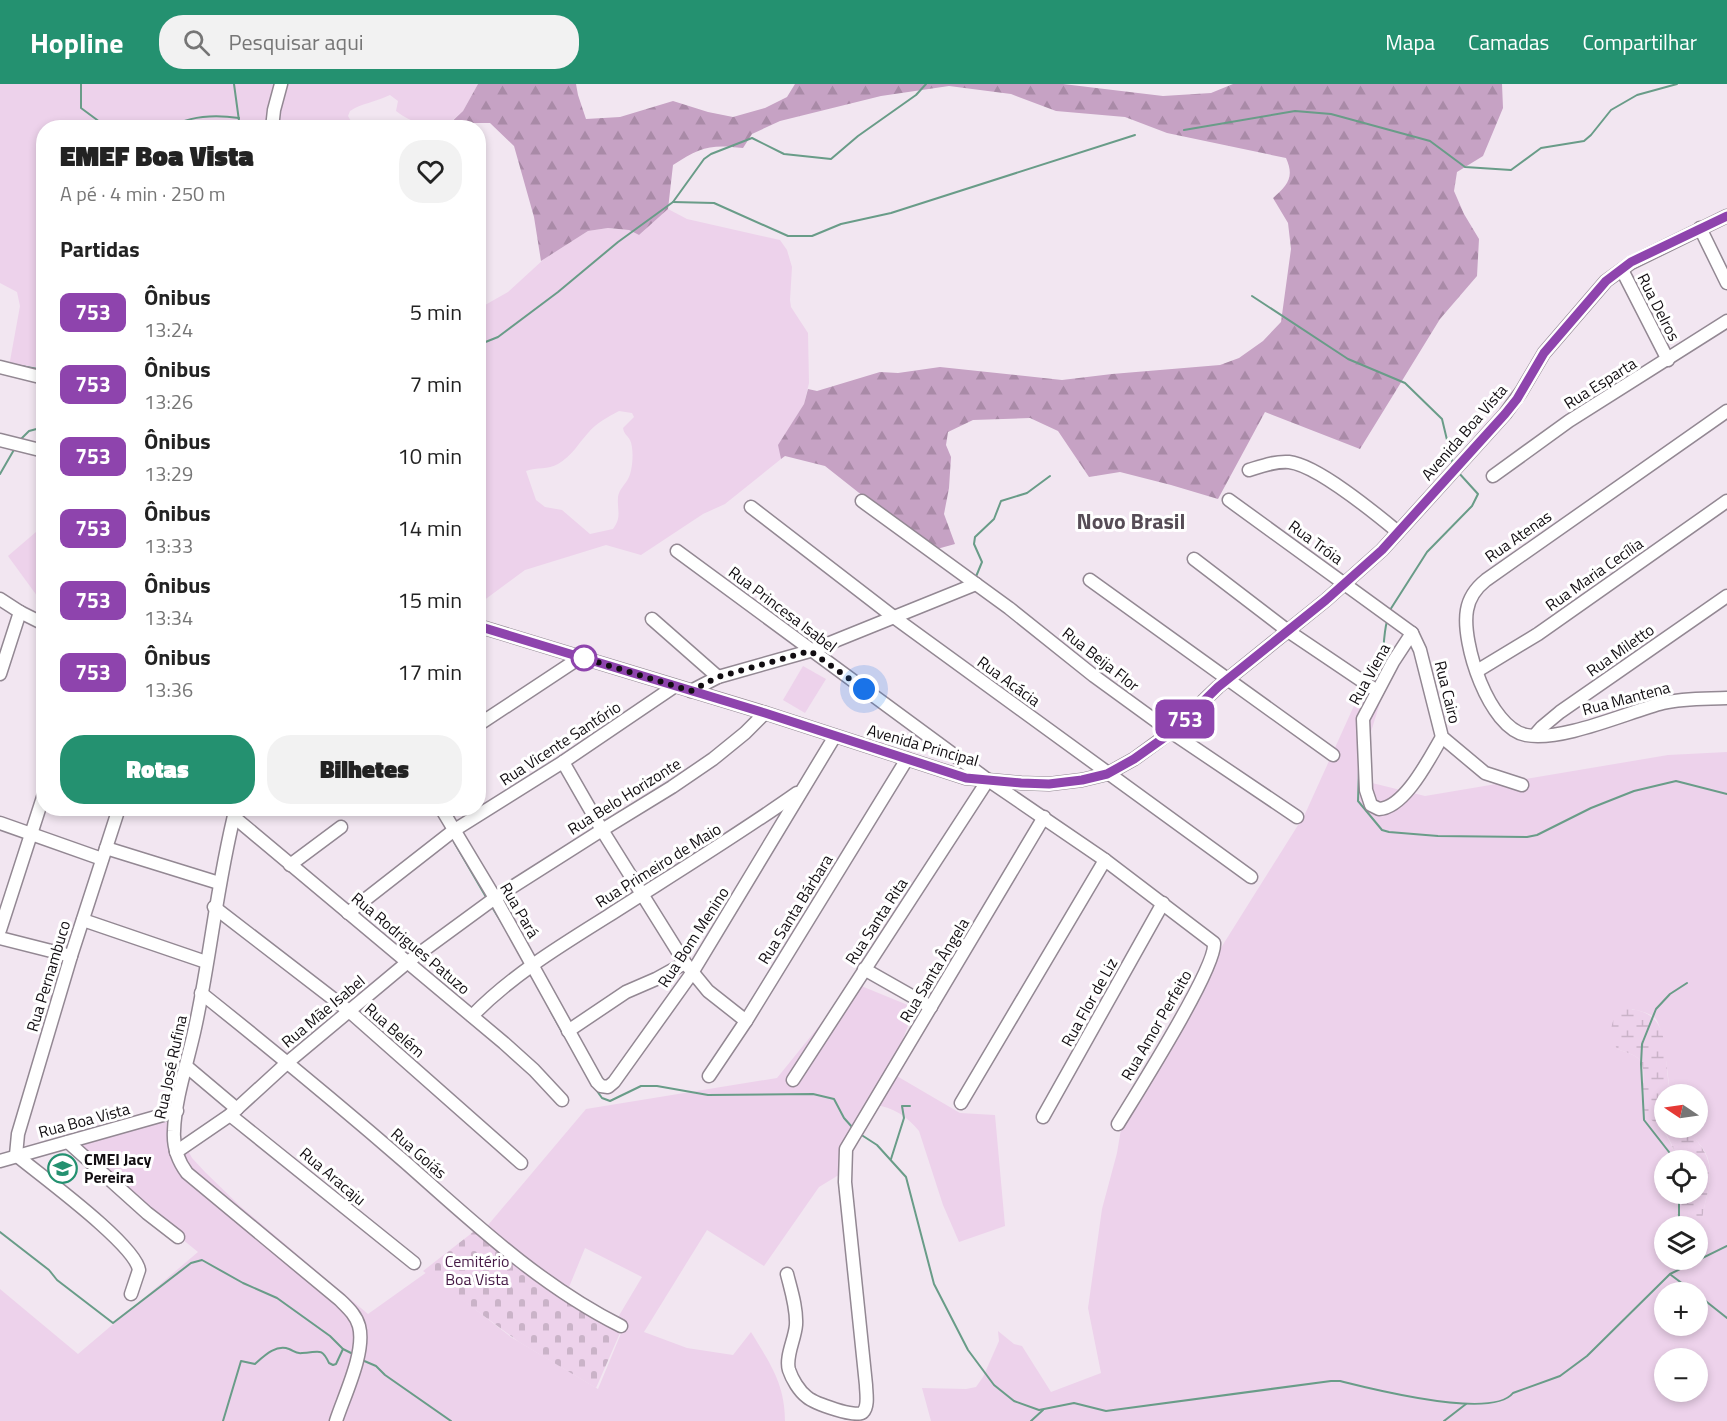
<!DOCTYPE html>
<html lang="pt">
<meta charset="utf-8">
<style>
:root{--surface:#fff;--page:#f2f2f2;--text:#222;--muted:#767676;--accent:#249170}
body{margin:0;font-family:"Titillium Web",sans-serif;background:var(--page);color:var(--text);height:100vh;display:flex;flex-direction:column;font-size:22px;white-space:nowrap}
*{box-sizing:border-box;margin:0}
p{font-size:20px;color:var(--muted)}
.icon{flex:none;width:33px;height:33px;fill:none;stroke:currentColor;stroke-width:2;stroke-linecap:round;stroke-linejoin:round}
.map{position:relative;flex:1;overflow:hidden}
.sheet{position:absolute;left:36px;top:36px;width:450px;height:696px;display:flex;flex-direction:column;background:var(--surface);border-radius:24px;box-shadow:0 3px 9px #0003}
.sheet>*{flex:none}
.badge{padding:0 12px;border-radius:9px;font-size:21px;line-height:39px}
.needle{width:39px;rotate:283deg}
.buttons{position:absolute;left:1654px;top:1000px;display:grid;gap:12px}
.buttons a{display:grid;place-items:center;width:54px;height:54px;border-radius:50%;background:var(--surface);box-shadow:0 3px 9px #0003;font-size:30px}
.you{position:absolute;width:30px;height:30px;margin:-15px;border:4px solid #fff;border-radius:50%;background:#1a73e8;box-shadow:0 0 0 9px #1a73e833}
.map>.badge{position:absolute;translate:-50% -50%;box-shadow:0 0 0 3px #fff}
h2{padding:0 24px;font-size:22px;line-height:54px}
.round{display:grid;place-items:center;flex:none;width:63px;height:63px;border-radius:24px;background:var(--page)}
.summary{display:flex;align-items:center;justify-content:space-between;height:102px;padding:0 24px}
h1{font-size:28px;font-weight:800;line-height:45px}
.action{display:flex;gap:12px;margin-top:auto;padding:12px 24px}
.action a{flex:1;height:69px;border-radius:24px;background:var(--accent);color:#fff;font-size:24px;font-weight:800;line-height:69px;text-align:center}
.action a+a{background:var(--page);color:var(--text)}
ul{padding:0;list-style:none}
li{display:flex;align-items:center;gap:18px;height:72px;padding:0 24px}
li div{flex:1}
li b{display:block;font-size:22px}
li em{font-style:normal}
li .badge{min-width:66px;font-weight:700;text-align:center}
header{display:flex;align-items:center;gap:36px;box-sizing:border-box;height:84px;padding:0 30px;background:var(--accent);color:#fff}
header strong{font-size:28px}
nav{display:flex;gap:33px;margin-inline-start:auto;font-size:21px}
.search{width:420px;height:54px;background:var(--page);display:flex;align-items:center;gap:15px;box-sizing:border-box;padding:0 21px;border-radius:24px;color:var(--muted);font-size:22px}
.map>svg:first-child{display:block}
</style>
<header>
<strong>Hopline</strong>
<div class="search"><svg class="icon" aria-label="search" viewBox="0 0 24 24"><circle cx="10" cy="10" r="6"/><path d="M15 15l6 6"/></svg>Pesquisar aqui</div>
<nav><a>Mapa</a><a>Camadas</a><a>Compartilhar</a></nav>
</header>
<div class="map">
<svg width="1727" height="1337" viewBox="0 0 1727 1337">
<defs>
<pattern id="forest-firs" width="22" height="20" patternUnits="userSpaceOnUse" patternTransform="scale(1.5)"><rect width="22" height="20" fill="#c6a2c4"/><path d="M5 1l3.5 6h-7zM16 11l3.5 6h-7z" fill="#a98aa7"/></pattern>
<pattern id="wetland-marsh" width="20" height="14" patternUnits="userSpaceOnUse" patternTransform="scale(1.5)"><rect width="20" height="14" fill="#edd2eb"/><path d="M1 5h8M5 5V1M11 12h8M15 12V8" fill="none" stroke="#cab3c8"/></pattern>
<pattern id="cemetery-stones" width="16" height="16" patternUnits="userSpaceOnUse" patternTransform="scale(1.5)"><rect width="16" height="16" fill="#edd2eb"/><path d="M2 7V4a2 2 0 0 1 4 0v3zM10 15v-3a2 2 0 0 1 4 0v3z" fill="#cab3c8"/></pattern>
</defs>
<rect width="100%" height="100%" fill="#f2e6f1"/>
<!-- green -->
<g fill="#edd2eb" fill-rule="evenodd">
<path d="M 0,0 L 478,0 L 463,27 L 445,43 C 425,43 412,39 396,27 L 398,17 L 390,11 C 376,18 362,19 350,27 L 348,32 L 352,39 L 369,43 L 44,44 L 43,297 L 8,288 L 20,222 L 17,208 L 0,199 Z"/>
<path d="M 668,125 L 687,135 L 780,156 L 787,166 L 792,183 L 790,216 L 791,223 L 808,249 L 809,299 L 804,320 L 779,361 L 781,375 L 725,420 L 703,430 L 641,471 L 606,461 L 525,486 L 479,520 L 478,225 L 508,208 L 544,175 L 588,147 L 608,144 L 629,146 L 639,151 ZM 619,327 L 632,329 L 634,333 L 623,344 C 624,350 627,351 630,356 C 634,364 633,384 629,393 C 626,400 619,405 618,413 C 617,427 622,433 613,445 L 590,450 L 562,426 L 545,423 L 536,416 L 526,387 C 537,383 548,386 558,380 C 572,372 578,360 588,349 C 596,339 608,333 619,327 Z"/>
<path d="M 43,442 L 43,520 L 8,472 Z"/>
<path d="M 803,582 L 826,595 L 805,629 L 783,616 Z"/>
<path d="M 1362,604 L 1383,609 L 1370,651 L 1368,698 L 1425,712 L 1668,671 L 1727,668 L 1727,1337 L 931,1337 L 922,1304 L 966,1305 L 976,1303 L 983,1293 L 999,1257 L 998,1247 L 1014,1260 L 1022,1262 L 1051,1308 L 1101,1289 L 1088,1224 L 1102,1125 L 1117,1069 L 1121,1045 L 1111,1039 L 1305,730 ZM 1632,925 C 1639,927 1647,928 1654,933 C 1665,942 1667,995 1671,1011 L 1698,1011 L 1698,1044 L 1688,1044 C 1692,1053 1700,1059 1705,1068 C 1718,1091 1702,1119 1701,1144 L 1698,1145 L 1698,1176 L 1665,1176 L 1665,1143 L 1685,1143 C 1677,1134 1675,1122 1675,1110 L 1665,1110 L 1665,1077 L 1676,1077 C 1674,1057 1660,1044 1650,1028 C 1648,1025 1643,1020 1642,1016 C 1639,1004 1646,990 1641,978 C 1637,970 1624,968 1617,965 ZM 1665,1209 L 1698,1209 L 1698,1242 L 1665,1242 ZM 1665,1275 L 1698,1275 L 1698,1308 L 1665,1308 Z"/>
<path d="M 854,899 L 915,924 L 890,988 L 960,1029 L 995,1031 L 1005,1142 L 959,1158 L 943,1121 L 919,1047 C 907,1032 893,1023 874,1021 L 866,1031 L 842,1089 L 819,1103 L 764,1182 L 707,1146 L 644,1248 L 687,1264 L 733,1271 L 751,1248 C 770,1279 785,1300 785,1337 L 0,1337 L 0,1205 L 78,1270 L 198,1168 L 69,1063 L 121,1043 L 165,1037 L 175,1043 L 192,1074 L 205,1088 L 240,1122 L 368,1230 L 427,1188 L 511,1253 L 598,1305 L 622,1247 L 614,1240 L 642,1193 L 585,1164 L 567,1208 L 483,1147 L 586,1025 L 777,994 Z"/>
</g>
<!-- forest -->
<path fill="url(#forest-firs)" d="M 478,0 L 576,0 L 578,11 L 586,35 L 620,33 L 673,17 L 708,28 L 733,33 L 765,24 L 787,13 L 795,0 L 1063,0 L 1163,12 L 1211,9 L 1233,0 L 1502,0 L 1503,24 L 1483,72 L 1457,88 L 1454,107 L 1464,130 L 1479,155 L 1477,192 L 1440,235 L 1360,365 L 1265,328 L 1218,415 L 1171,401 L 1120,388 L 1089,393 L 1058,347 L 1030,334 L 973,336 L 948,348 L 946,361 L 951,373 L 949,404 L 944,430 L 955,460 L 937,465 L 882,427 L 825,382 L 785,372 L 781,375 L 778,361 L 804,320 L 808,305 L 817,307 L 880,288 L 898,289 L 940,283 L 1062,296 L 1112,290 L 1220,281 L 1239,274 L 1263,257 L 1281,238 L 1291,165 L 1288,139 L 1273,114 C 1287,101 1295,94 1286,74 L 1167,49 L 1125,33 L 1056,27 L 1011,10 L 949,2 L 881,12 L 780,37 L 752,50 L 743,64 C 711,60 700,63 673,81 L 668,125 L 639,151 L 629,146 L 608,144 L 588,147 L 541,177 L 534,133 L 514,62 L 490,39 L 473,39 L 445,44 L 463,27 Z"/>
<!-- wetland -->
<path fill="url(#wetland-marsh)" d="M 1621,925 C 1677,923 1661,974 1671,1011 L 1665,1011 L 1665,1044 L 1688,1044 C 1694,1055 1705,1064 1708,1077 C 1715,1098 1701,1122 1702,1144 L 1698,1145 L 1698,1143 L 1685,1143 C 1676,1133 1675,1123 1675,1110 L 1698,1110 L 1698,1077 L 1676,1077 C 1674,1062 1668,1050 1657,1040 C 1653,1037 1648,1034 1646,1030 C 1637,1014 1648,994 1641,978 C 1637,970 1624,968 1617,965 C 1610,948 1608,940 1621,925 Z"/>
<!-- cemetery -->
<path fill="url(#cemetery-stones)" d="M 477,1145 L 547,1201 L 620,1249 L 596,1304 L 519,1258 L 423,1187 Z"/>
<g fill="none" stroke-linecap="round" stroke-linejoin="round">
<!-- stream -->
<g stroke="#699c88" stroke-width="2">
<path d="M 81,0 L 81,24 L 108,44"/>
<path d="M 234,0 L 240,44"/>
<path d="M 171,44 C 190,31 217,31 239,34"/>
<path d="M 1184,46 L 1295,27 L 1331,30 L 1430,57 L 1465,83 L 1511,86 L 1541,64 L 1584,57 L 1591,51 L 1611,26 L 1637,11 L 1677,0"/>
<path d="M 673,118 L 714,119 L 788,152 L 812,152 L 841,140 L 891,129 L 1135,51"/>
<path d="M 1252,212 L 1348,275 L 1405,299 L 1442,335 L 1453,381"/>
<path d="M 478,261 L 498,253 L 558,208 L 618,158 L 673,118 L 704,75 L 711,70 L 752,54 L 784,70 L 831,75 L 858,52 L 916,11 L 926,0"/>
<path d="M 15,281 L 44,286"/>
<path d="M 19,357 L 29,347 L 44,343"/>
<path d="M 0,390 L 15,364"/>
<path d="M 975,495 L 982,478 L 974,460 L 975,453 L 994,435 L 1001,417 L 1027,409 L 1050,392"/>
<path d="M 1390,526 L 1427,468 L 1472,422 L 1478,410 L 1458,388"/>
<path d="M 1379,593 C 1385,574 1382,556 1387,537"/>
<path d="M 1358,633 L 1366,617"/>
<path d="M 1359,684 L 1358,717 L 1382,746 L 1389,748 L 1438,752 L 1527,753 L 1537,751 L 1591,724 L 1634,707 L 1676,697 L 1727,710"/>
<path d="M 454,758 L 486,813"/>
<path d="M 492,823 L 511,854"/>
<path d="M 550,926 L 562,948"/>
<path d="M 592,1000 L 602,1014 L 610,1017 L 641,1002 L 657,1002 L 708,1011 L 813,1010 L 834,1015 L 844,1034 L 852,1043"/>
<path d="M 860,1050 L 877,1061 L 906,1093 L 934,1200 L 968,1266 L 994,1301 L 1014,1317 L 1039,1326 L 1074,1319 L 1106,1327 L 1331,1297 L 1340,1297 C 1372,1305 1492,1336 1513,1309 L 1560,1292 L 1587,1272 L 1670,1190 L 1727,1162"/>
<path d="M 891,1075 L 904,1034 L 902,1022 L 910,1022"/>
<path d="M 1676,1077 L 1644,1036 L 1641,980 L 1642,960 L 1656,925 L 1670,910 L 1687,899"/>
<path d="M 1679,1143 L 1679,1110"/>
<path d="M 0,1148 L 49,1186 L 57,1196 L 113,1239 L 191,1179 L 202,1176 L 243,1199 L 277,1214 L 330,1252 L 343,1265 L 355,1271"/>
<path d="M 1683,1176 L 1685,1183"/>
<path d="M 1671,1191 L 1695,1209"/>
<path d="M 1698,1211 L 1727,1234"/>
<path d="M 362,1276 L 376,1282 L 385,1291 L 451,1337"/>
<path d="M 223,1337 L 241,1277 L 255,1280 C 264,1272 276,1260 289,1265 C 294,1267 296,1270 302,1269 C 318,1269 321,1262 329,1279 L 333,1281 L 336,1280 L 343,1265"/>
<path d="M 1031,1337 L 1043,1326"/>
<path d="M 1444,1337 L 1466,1320"/>
</g>
<defs>
<g id="minor">
<path d="M 272,44 L 274,26 L 281,0"/>
<path d="M 1700,144 L 1727,199"/>
<path d="M 1622,186 L 1668,276"/>
<path d="M 0,283 L 44,294"/>
<path d="M 1727,327 L 1486,496 C 1476,504 1469,514 1467,526 C 1461,559 1489,644 1526,651 C 1562,658 1628,628 1663,619 C 1684,614 1706,615 1727,614"/>
<path d="M 0,356 L 44,367"/>
<path d="M 1249,386 C 1262,382 1275,377 1289,378 C 1317,381 1375,429 1398,448"/>
<path d="M 1493,392 L 1569,337 L 1727,237"/>
<path d="M 1229,416 L 1412,549 L 1420,566 L 1442,653 L 1485,689 L 1522,701"/>
<path d="M 862,417 L 1009,524 L 1094,592 L 1171,648 L 1297,733"/>
<path d="M 751,423 L 895,534 L 1251,793"/>
<path d="M 677,467 L 988,696 L 1105,776 L 1214,859 C 1217,883 1135,1012 1118,1040"/>
<path d="M 1194,475 L 1288,547 L 1377,607"/>
<path d="M 1090,496 L 1333,671"/>
<path d="M 0,515 L 20,528 L 44,540"/>
<path d="M 652,535 L 718,593"/>
<path d="M 478,542 L 765,629 L 966,694 L 1021,699 L 1049,700 L 1082,696 L 1107,690 L 1134,675 L 1171,648 L 1218,603 L 1326,516 L 1382,466 L 1505,330 L 1521,308 L 1544,269 L 1606,197 L 1631,179 L 1727,132"/>
<path d="M 1412,549 L 1393,578 L 1363,635 L 1366,706 L 1371,721 L 1379,725 C 1405,724 1430,673 1442,653"/>
<path d="M 1477,587 L 1538,550 L 1727,417"/>
<path d="M 0,590 L 20,528"/>
<path d="M 691,607 L 718,593 L 810,567 L 976,500"/>
<path d="M 478,641 L 581,573"/>
<path d="M 1535,651 L 1542,643 L 1560,628 L 1727,512"/>
<path d="M 563,678 L 602,746 L 685,879 L 708,907 L 746,937"/>
<path d="M 119,724 L 71,872 L 18,1050 L 16,1071 C 40,1091 135,1160 139,1186 L 131,1210"/>
<path d="M 236,724 C 217,797 211,871 195,944 C 188,977 175,1014 174,1047 C 173,1063 178,1077 187,1089 L 340,1216 C 348,1224 356,1231 359,1242 C 366,1268 344,1312 336,1337"/>
<path d="M 441,724 L 495,814 L 597,998 L 601,1002 L 608,1003 L 614,998 L 692,889 L 835,652"/>
<path d="M 234,733 L 504,959 L 534,986 L 562,1016"/>
<path d="M 0,739 L 102,775"/>
<path d="M 106,764 L 219,799"/>
<path d="M 290,781 L 341,743"/>
<path d="M 214,823 L 349,927 L 521,1079"/>
<path d="M 348,829 L 453,747 L 563,678 L 675,602"/>
<path d="M 83,836 L 206,878"/>
<path d="M 0,846 L 44,710"/>
<path d="M 0,854 L 71,872"/>
<path d="M 864,885 L 931,923"/>
<path d="M 201,909 C 270,964 338,1020 405,1078 C 473,1138 539,1201 621,1242"/>
<path d="M 472,932 C 512,891 560,862 608,832 C 672,791 736,752 797,709"/>
<path d="M 568,947 L 626,908 L 656,895 L 685,879"/>
<path d="M 186,982 L 237,1025"/>
<path d="M 709,992 L 746,937 L 907,675"/>
<path d="M 793,996 L 988,696"/>
<path d="M 961,1019 L 1105,776"/>
<path d="M 230,1031 L 414,1179"/>
<path d="M 1043,1033 L 1163,819"/>
<path d="M 68,1058 L 147,1129 L 178,1153"/>
<path d="M 176,1068 L 230,1031 L 288,978 L 409,877 L 495,814 L 602,746 L 672,703 L 713,675 L 745,649 L 765,629"/>
<path d="M 0,1077 L 177,1027"/>
<path d="M 787,1190 C 791,1206 797,1224 796,1241 C 795,1255 785,1273 789,1286 C 792,1295 799,1307 807,1313 C 814,1319 857,1335 863,1328 C 869,1322 866,1308 866,1301 L 845,1098 L 846,1065 L 1044,733"/>
</g>
</defs>
<!-- minor casing -->
<use href="#minor" stroke="#938893" stroke-width="15"/>
<!-- minor -->
<use href="#minor" stroke="#fff" stroke-width="12"/>
</g>
<g fill="none" stroke-linecap="round" stroke-linejoin="round">
<defs>
<path id="line" d="M 478,542 L 765,629 L 966,694 L 1021,699 L 1049,700 L 1082,696 L 1107,690 L 1134,675 L 1172,648 L 1218,603 L 1326,516 L 1382,466 L 1505,330 L 1517,315 L 1544,269 L 1606,197 L 1631,178 L 1727,132"/>
</defs>
<!-- line casing -->
<use href="#line" stroke="#fff" stroke-width="14"/>
<!-- line -->
<use href="#line" stroke="#8e44ad" stroke-width="9"/>
<!-- walk -->
<path stroke="#120e12" stroke-width="6" stroke-dasharray="0 10.8" d="M 584,574 L 581,573 L 691,607 L 718,593 L 810,567 L 864,605"/>
</g>
<!-- icons -->
<defs>
<symbol id="school-ring" viewBox="-11 -11 22 22"><circle r="9.5" fill="#fff" stroke="#249170" stroke-width="1.5"/><path d="M0-5L7-2L0 1L-7-2ZM-4 1L0 2.5L4 1V4Q0 6-4 4Z" fill="#249170"/></symbol>
</defs>
<g fill-rule="evenodd">
<use href="#school-ring" x="46" y="1068" width="33" height="33"/>
</g>
<!-- markers -->
<circle fill="#fff" stroke="#8e44ad" stroke-width="3" cx="584" cy="574" r="12"/>
<g text-anchor="middle" stroke-width="6" stroke-linejoin="round" paint-order="stroke">
<!-- street labels -->
<g font-size="16" fill="#120e12" stroke="#fff">
<text transform="translate(1659 223) rotate(63)" y="6">Rua Delros</text>
<text transform="translate(1600 299) rotate(-32)" y="6">Rua Esparta</text>
<text transform="translate(1464 348) rotate(-49)" y="6">Avenida Boa Vista</text>
<text transform="translate(1518 452) rotate(-35)" y="6">Rua Atenas</text>
<text transform="translate(1316 458) rotate(36)" y="6">Rua Tróia</text>
<text transform="translate(1594 490) rotate(-35)" y="6">Rua Maria Cecília</text>
<text transform="translate(783 525) rotate(37)" y="6">Rua Princesa Isabel</text>
<text transform="translate(1620 566) rotate(-35)" y="6">Rua Miletto</text>
<text transform="translate(1101 575) rotate(38)" y="6">Rua Beija Flor</text>
<text transform="translate(1369 590) rotate(-61)" y="6">Rua Viena</text>
<text transform="translate(1009 597) rotate(36)" y="6">Rua Acácia</text>
<text transform="translate(1448 608) rotate(76)" y="6">Rua Cairo</text>
<text transform="translate(1626 614) rotate(-15)" y="6">Rua Mantena</text>
<text transform="translate(560 659) rotate(-33)" y="6">Rua Vicente Santório</text>
<text transform="translate(923 661) rotate(16)" y="6">Avenida Principal</text>
<text transform="translate(624 712) rotate(-32)" y="6">Rua Belo Horizonte</text>
<text transform="translate(658 781) rotate(-32)" y="6">Rua Primeiro de Maio</text>
<text transform="translate(795 825) rotate(-58)" y="6">Rua Santa Bárbara</text>
<text transform="translate(520 826) rotate(60)" y="6">Rua Pará</text>
<text transform="translate(876 837) rotate(-57)" y="6">Rua Santa Rita</text>
<text transform="translate(693 853) rotate(-57)" y="6">Rua Bom Menino</text>
<text transform="translate(411 859) rotate(40)" y="6">Rua Rodrigues Patuzo</text>
<text transform="translate(934 886) rotate(-59)" y="6">Rua Santa Ângela</text>
<text transform="translate(48 892) rotate(-73)" y="6">Rua Pernambuco</text>
<text transform="translate(1089 918) rotate(-61)" y="6">Rua Flor de Liz</text>
<text transform="translate(323 927) rotate(-40)" y="6">Rua Mãe Isabel</text>
<text transform="translate(1156 941) rotate(-60)" y="6">Rua Amor Perfeito</text>
<text transform="translate(395 946) rotate(41)" y="6">Rua Belém</text>
<text transform="translate(170 983) rotate(-78)" y="6">Rua José Rufina</text>
<text transform="translate(84 1036) rotate(-15)" y="6">Rua Boa Vista</text>
<text transform="translate(419 1069) rotate(41)" y="6">Rua Goiás</text>
<text transform="translate(333 1092) rotate(40)" y="6">Rua Aracaju</text>
</g>
<!-- poi labels -->
<g font-size="16" font-weight="bold" fill="#120e12" stroke="#fff" text-anchor="start">
<text x="84" y="1081">CMEI Jacy<tspan x="84" dy="18">Pereira</tspan></text>
</g>
<!-- park labels -->
<g font-size="16" fill="#451945" stroke="#fff">
<text x="477" y="1183">Cemitério<tspan x="477" dy="18">Boa Vista</tspan></text>
</g>
<!-- district labels -->
<g font-size="22" font-weight="bold" fill="#564c56" stroke="#fff">
<text x="1131" y="445">Novo Brasil</text>
</g>
</g>
</svg>
<div class="buttons">
<a><svg class="needle" viewBox="-14 -14 28 28"><path d="M0-13l5 13h-10z" fill="#e53935"/><path d="M0 13l5-13h-10z" fill="#767676"/></svg></a>
<a><svg class="icon" aria-label="locate" viewBox="0 0 24 24"><circle cx="12" cy="12" r="6"/><path d="M12 2v4M12 18v4M2 12h4M18 12h4"/></svg></a>
<a><svg class="icon" aria-label="layers" viewBox="0 0 24 24"><path d="M12 4l9 5-9 5-9-5zM3 14l9 5 9-5"/></svg></a>
<a>+</a>
<a>−</a>
</div>
<div class="you" style="left:864px;top:605px"></div>
<b class="badge" style="left:1185px;top:635px;background:#8e44ad;color:#fff">753</b>
<section class="sheet">
<div class="summary"><div><h1>EMEF Boa Vista</h1><p>A pé · 4 min · 250 m</p></div><a class="round"><svg class="icon" aria-label="heart" viewBox="0 0 24 24"><path d="M12 20l-8-8c-3-5 5-10 8-4 3-6 11-1 8 4z"/></svg></a></div>
<h2>Partidas</h2>
<ul>
<li><span class="badge" style="background:#8e44ad;color:#fff">753</span><div><b>Ônibus</b><p>13:24</p></div><em>5 min</em></li>
<li><span class="badge" style="background:#8e44ad;color:#fff">753</span><div><b>Ônibus</b><p>13:26</p></div><em>7 min</em></li>
<li><span class="badge" style="background:#8e44ad;color:#fff">753</span><div><b>Ônibus</b><p>13:29</p></div><em>10 min</em></li>
<li><span class="badge" style="background:#8e44ad;color:#fff">753</span><div><b>Ônibus</b><p>13:33</p></div><em>14 min</em></li>
<li><span class="badge" style="background:#8e44ad;color:#fff">753</span><div><b>Ônibus</b><p>13:34</p></div><em>15 min</em></li>
<li><span class="badge" style="background:#8e44ad;color:#fff">753</span><div><b>Ônibus</b><p>13:36</p></div><em>17 min</em></li>
</ul>
<div class="action"><a>Rotas</a><a>Bilhetes</a></div>
</section>
</div>
